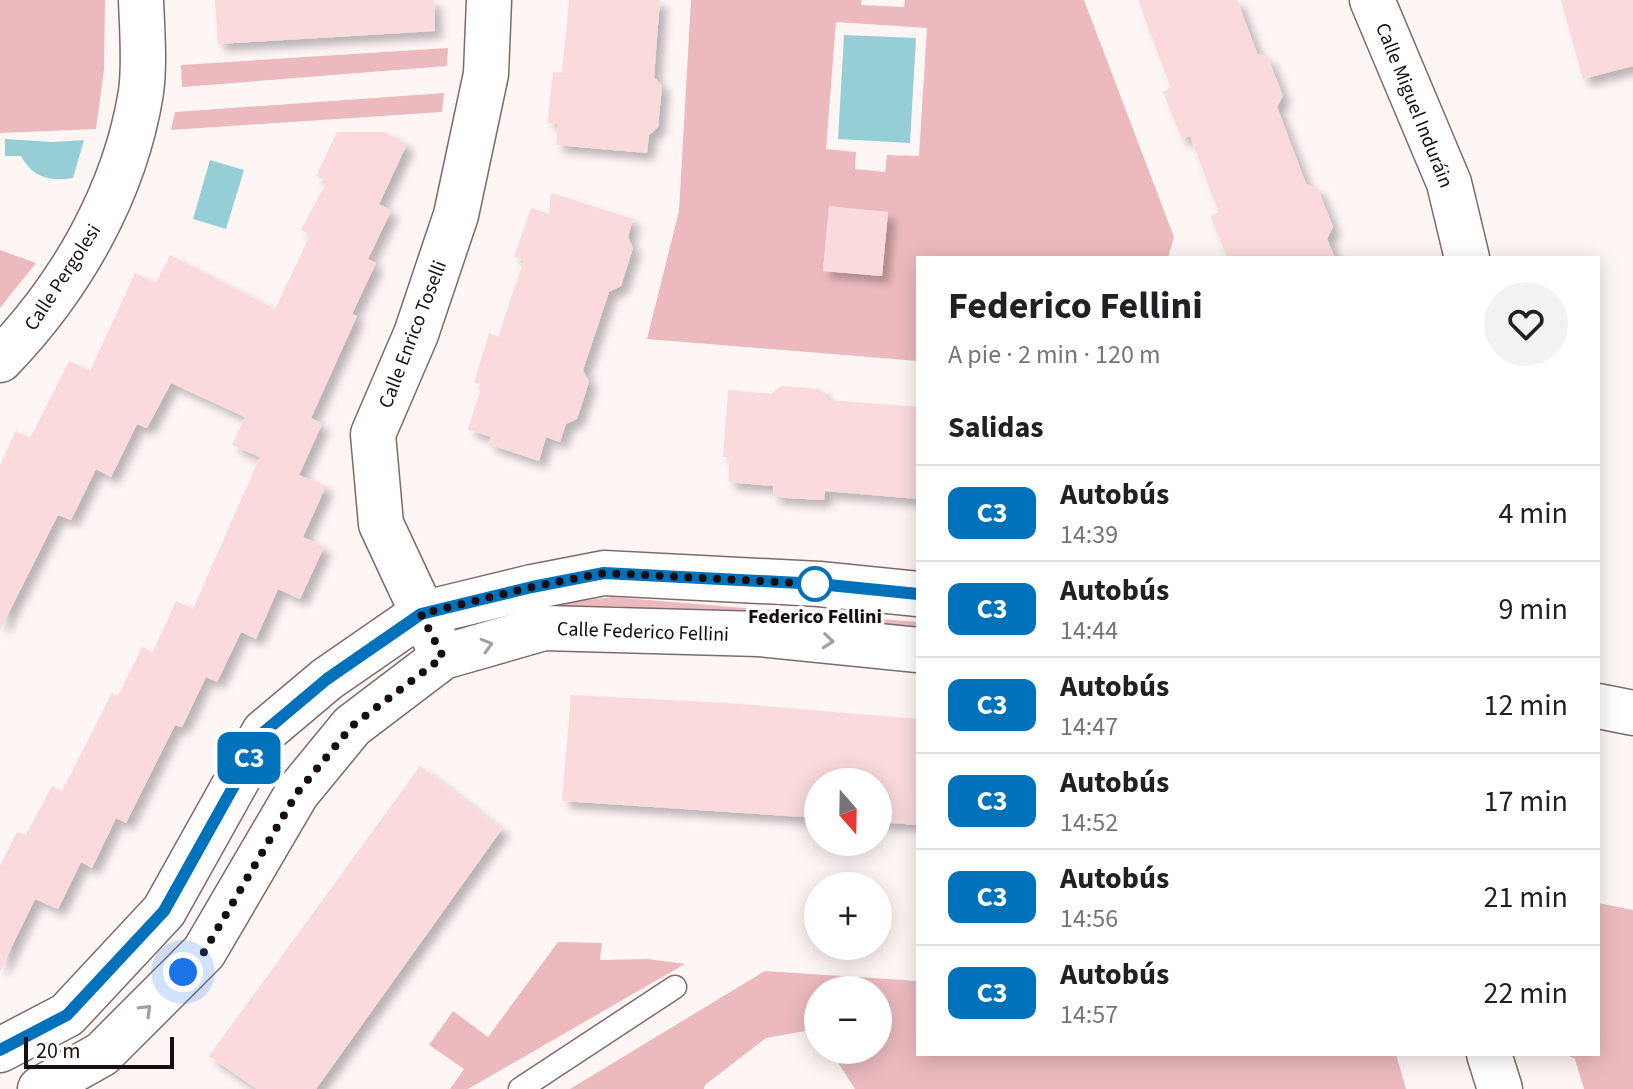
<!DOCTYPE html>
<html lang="es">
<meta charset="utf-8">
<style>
:root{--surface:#fff;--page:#f2f2f2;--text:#202124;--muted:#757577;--line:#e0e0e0}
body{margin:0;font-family:"Source Sans 3",sans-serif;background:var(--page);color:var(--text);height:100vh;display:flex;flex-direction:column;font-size:30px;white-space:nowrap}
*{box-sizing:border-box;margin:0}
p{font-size:26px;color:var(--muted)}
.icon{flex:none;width:44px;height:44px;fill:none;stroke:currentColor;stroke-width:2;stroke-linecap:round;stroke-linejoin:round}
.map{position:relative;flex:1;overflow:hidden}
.details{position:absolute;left:916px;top:256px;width:684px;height:800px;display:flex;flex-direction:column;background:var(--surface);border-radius:0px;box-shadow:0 4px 20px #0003}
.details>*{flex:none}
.badge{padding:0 16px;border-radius:12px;font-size:28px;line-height:52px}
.needle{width:52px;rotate:160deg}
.buttons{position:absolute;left:804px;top:768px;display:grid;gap:16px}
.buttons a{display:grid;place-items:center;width:88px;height:88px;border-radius:50%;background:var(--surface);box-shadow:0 4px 20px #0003;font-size:40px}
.scale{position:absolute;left:24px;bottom:20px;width:150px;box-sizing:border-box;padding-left:8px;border:4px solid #160e0f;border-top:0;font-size:22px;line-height:28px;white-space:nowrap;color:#160e0f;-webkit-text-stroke:6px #fff;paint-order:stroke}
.you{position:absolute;width:40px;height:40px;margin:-20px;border:6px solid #fff;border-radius:50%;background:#1a73e8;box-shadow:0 0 0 12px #1a73e833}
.map>.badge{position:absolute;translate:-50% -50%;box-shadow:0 0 0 4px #fff}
h2{padding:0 32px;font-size:30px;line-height:72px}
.round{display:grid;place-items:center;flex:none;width:84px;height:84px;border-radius:42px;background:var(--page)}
.headline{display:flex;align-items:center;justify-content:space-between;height:136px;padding:0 32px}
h1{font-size:38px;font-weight:700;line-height:60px}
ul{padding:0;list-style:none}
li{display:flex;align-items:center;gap:24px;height:96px;padding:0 32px;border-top:2px solid var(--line)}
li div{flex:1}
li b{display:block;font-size:30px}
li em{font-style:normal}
li .badge{min-width:88px;font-weight:700;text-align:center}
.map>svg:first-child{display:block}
</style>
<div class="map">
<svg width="1633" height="1089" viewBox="0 0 1633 1089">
<defs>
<filter id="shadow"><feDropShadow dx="7" dy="7" stdDeviation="4" flood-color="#0004"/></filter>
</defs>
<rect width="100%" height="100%" fill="#fef5f5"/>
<!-- green -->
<g fill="#ecbabe" fill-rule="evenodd">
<path d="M 0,0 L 105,0 L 104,69 L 96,129 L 0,133 Z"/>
<path d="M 691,0 L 861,0 L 861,5 L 904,7 L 905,0 L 1084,0 L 1174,237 L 1168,258 L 918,258 L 918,361 L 647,339 L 679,211 ZM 836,22 L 927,28 L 919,156 L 887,155 L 885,172 L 855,169 L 856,152 L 826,149 ZM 829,207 L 888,212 L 882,276 L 823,271 Z"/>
<path d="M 448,48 L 447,66 L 182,87 L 181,65 Z"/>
<path d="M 444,93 L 442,112 L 171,130 L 175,112 Z"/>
<path d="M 0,250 L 36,263 L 0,308 Z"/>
<path d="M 612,597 L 918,622 L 918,630 L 613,606 L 565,613 L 564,603 Z"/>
<path d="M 1598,903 L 1633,910 L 1633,1089 L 1584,1089 L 1575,1059 L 1565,1054 L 1598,1054 Z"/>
<path d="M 558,942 L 602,943 L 600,960 L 648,959 L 685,964 L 468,1089 L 450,1089 L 464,1069 L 429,1045 L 453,1011 L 488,1037 Z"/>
<path d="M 765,971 L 918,981 L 918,1054 L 1396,1054 L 1406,1089 L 855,1089 L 830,1050 L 878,1050 L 878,990 L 818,990 L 818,1031 L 816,1029 L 766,1038 L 705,1085 L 704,1089 L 570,1089 Z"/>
</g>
<!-- water -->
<g fill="#95cfd5">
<path d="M 844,35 L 916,38 L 910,143 L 838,139 Z"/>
<path d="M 5,139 L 52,142 L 84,140 L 73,178 C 50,182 32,177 21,156 L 5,156 Z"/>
<path d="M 210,160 L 244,170 L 226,229 L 193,219 Z"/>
</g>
<!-- building -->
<g fill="#fadadd" filter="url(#shadow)">
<path d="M 215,0 L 434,0 L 435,31 L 218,44 Z"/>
<path d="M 569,0 L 660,0 L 654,77 L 662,86 L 658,127 L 649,135 L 647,153 L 556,145 L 558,124 L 548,123 L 549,108 L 553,72 L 562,73 Z"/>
<path d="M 1138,0 L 1237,0 L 1257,53 L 1268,58 L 1283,96 L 1277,107 L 1306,184 L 1318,189 L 1333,227 L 1327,239 L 1335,258 L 1228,258 L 1210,216 L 1219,212 L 1190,136 L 1182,139 L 1163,92 L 1171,88 Z"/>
<path d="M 1561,0 L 1633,0 L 1633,66 L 1583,79 Z"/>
<path d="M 337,132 L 385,132 L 407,144 L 379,204 L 391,211 L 368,259 L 376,263 L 352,314 L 357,316 L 311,418 L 322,424 L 299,475 L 326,486 L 303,537 L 324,547 L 300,599 L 278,589 L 256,639 L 241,632 L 217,682 L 206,677 L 182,727 L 175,725 L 126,823 L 116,818 L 92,868 L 81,862 L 58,909 L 35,899 L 0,971 L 0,866 L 17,832 L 26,835 L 52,786 L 62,791 L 112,693 L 118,696 L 142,647 L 153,652 L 176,601 L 193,609 L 260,457 L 232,445 L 245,417 L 171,383 L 147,428 L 137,424 L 111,477 L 96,469 L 71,520 L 58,515 L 0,630 L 0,465 L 16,431 L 30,438 L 69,361 L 90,371 L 135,273 L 156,283 L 170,255 L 275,309 L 310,235 L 301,230 L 327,181 L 316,176 Z"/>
<path d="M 551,193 L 633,219 L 628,237 L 633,248 L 621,286 L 609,292 L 583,370 L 589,382 L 577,419 L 566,424 L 560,442 L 546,437 L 539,461 L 488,444 L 491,437 L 468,429 L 482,385 L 474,383 L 489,333 L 498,337 L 524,260 L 514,257 L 531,208 L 549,214 Z"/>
<path d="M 829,206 L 888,212 L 882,276 L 823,271 Z"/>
<path d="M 781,386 L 820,389 L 828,400 L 918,407 L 918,499 L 825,491 L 824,500 L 787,498 L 773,496 L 773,486 L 728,482 L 730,457 L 723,457 L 728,390 L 771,394 Z"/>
<path d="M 571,695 L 727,703 L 918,719 L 918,825 L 878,822 L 878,782 L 818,782 L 818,818 L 562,801 Z"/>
<path d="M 420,766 L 502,829 L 316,1089 L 257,1089 L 209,1056 Z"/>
</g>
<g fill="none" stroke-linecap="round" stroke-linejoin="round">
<defs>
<path id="service" d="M 520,1089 L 675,987"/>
<g id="minor">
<path d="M 0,360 C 70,288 125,193 141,92 C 145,63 142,29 141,0"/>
<path d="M 443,657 L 381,524 L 373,434 L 416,334 L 456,215 L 486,74 L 489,0"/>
<path d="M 1598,706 L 1633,713"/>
</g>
<g id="tertiary">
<path d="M 1372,0 L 1449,183 L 1467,258"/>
<path d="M 0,1050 L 67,1015 L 164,911 L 264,732 L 327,679 L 421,614 L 532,587 L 604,573 L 819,584 L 918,594"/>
<path d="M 1489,1054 L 1500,1089"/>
<path d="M 40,1089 L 102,1054 L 204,952 L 297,793 L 352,726 L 443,657 L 544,628 L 759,634 L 918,650"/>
</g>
</defs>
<!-- service casing -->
<use href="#service" stroke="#7e6a6b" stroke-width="25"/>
<!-- minor casing -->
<use href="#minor" stroke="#7e6a6b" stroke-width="47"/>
<!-- tertiary casing -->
<use href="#tertiary" stroke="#7e6a6b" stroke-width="47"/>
<!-- service -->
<use href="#service" stroke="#fff" stroke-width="22"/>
<!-- minor -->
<use href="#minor" stroke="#fff" stroke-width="44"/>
<!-- tertiary -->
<use href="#tertiary" stroke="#fff" stroke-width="44"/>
</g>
<!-- one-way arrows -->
<defs><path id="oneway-chevron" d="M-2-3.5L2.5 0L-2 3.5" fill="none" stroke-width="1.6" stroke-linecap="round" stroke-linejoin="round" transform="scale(2)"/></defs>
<g stroke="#a29f9f">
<use href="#oneway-chevron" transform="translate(828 641) rotate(6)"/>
<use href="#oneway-chevron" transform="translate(487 645) rotate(-16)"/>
<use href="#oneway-chevron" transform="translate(146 1010) rotate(-45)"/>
</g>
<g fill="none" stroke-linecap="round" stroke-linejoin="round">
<defs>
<path id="line" d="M 0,1050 L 67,1015 L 164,911 L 264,732 L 327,679 L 421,614 L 532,587 L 604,573 L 819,584 L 918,594"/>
</defs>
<!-- line casing -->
<use href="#line" stroke="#fff" stroke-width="18"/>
<!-- line -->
<use href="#line" stroke="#0072bc" stroke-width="12"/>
<!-- walk -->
<path stroke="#160e0f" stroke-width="8" stroke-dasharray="0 14.4" d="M 183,972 L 204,952 L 297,793 L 352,726 L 443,657 L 421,614 L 532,587 L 604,573 L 819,584 L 815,584"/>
</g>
<!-- markers -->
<circle fill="#fff" stroke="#0072bc" stroke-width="4" cx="815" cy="584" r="16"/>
<g text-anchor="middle" stroke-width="7" stroke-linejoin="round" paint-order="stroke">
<!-- street labels -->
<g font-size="20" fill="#160e0f" stroke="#fff">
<text transform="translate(1415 105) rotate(68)" y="7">Calle Miguel Induráin</text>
<text transform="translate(62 277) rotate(-57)" y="7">Calle Pergolesi</text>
<text transform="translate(412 334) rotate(-69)" y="7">Calle Enrico Toselli</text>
<text transform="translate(643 631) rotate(2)" y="7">Calle Federico Fellini</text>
</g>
<!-- stop labels -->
<g font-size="20" font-weight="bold" fill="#160e0f" stroke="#fff">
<text x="815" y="623">Federico Fellini</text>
</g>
</g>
</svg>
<div class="buttons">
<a><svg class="needle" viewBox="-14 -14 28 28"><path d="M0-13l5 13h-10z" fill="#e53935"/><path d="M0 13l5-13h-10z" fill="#757577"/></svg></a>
<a>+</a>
<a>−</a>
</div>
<div class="scale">20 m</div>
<div class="you" style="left:183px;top:972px"></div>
<b class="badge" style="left:249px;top:758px;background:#0072bc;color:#fff">C3</b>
<section class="details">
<div class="headline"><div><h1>Federico Fellini</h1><p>A pie · 2 min · 120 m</p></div><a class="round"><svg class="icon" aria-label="heart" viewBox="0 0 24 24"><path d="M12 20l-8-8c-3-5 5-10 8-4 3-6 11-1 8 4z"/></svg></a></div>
<h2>Salidas</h2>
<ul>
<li><span class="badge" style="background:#0072bc;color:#fff">C3</span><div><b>Autobús</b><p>14:39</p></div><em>4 min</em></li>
<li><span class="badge" style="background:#0072bc;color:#fff">C3</span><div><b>Autobús</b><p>14:44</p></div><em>9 min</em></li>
<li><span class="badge" style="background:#0072bc;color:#fff">C3</span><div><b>Autobús</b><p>14:47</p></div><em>12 min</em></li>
<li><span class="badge" style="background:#0072bc;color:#fff">C3</span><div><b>Autobús</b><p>14:52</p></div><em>17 min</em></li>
<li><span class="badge" style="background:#0072bc;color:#fff">C3</span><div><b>Autobús</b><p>14:56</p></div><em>21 min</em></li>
<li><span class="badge" style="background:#0072bc;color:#fff">C3</span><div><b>Autobús</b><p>14:57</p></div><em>22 min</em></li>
</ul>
</section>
</div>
